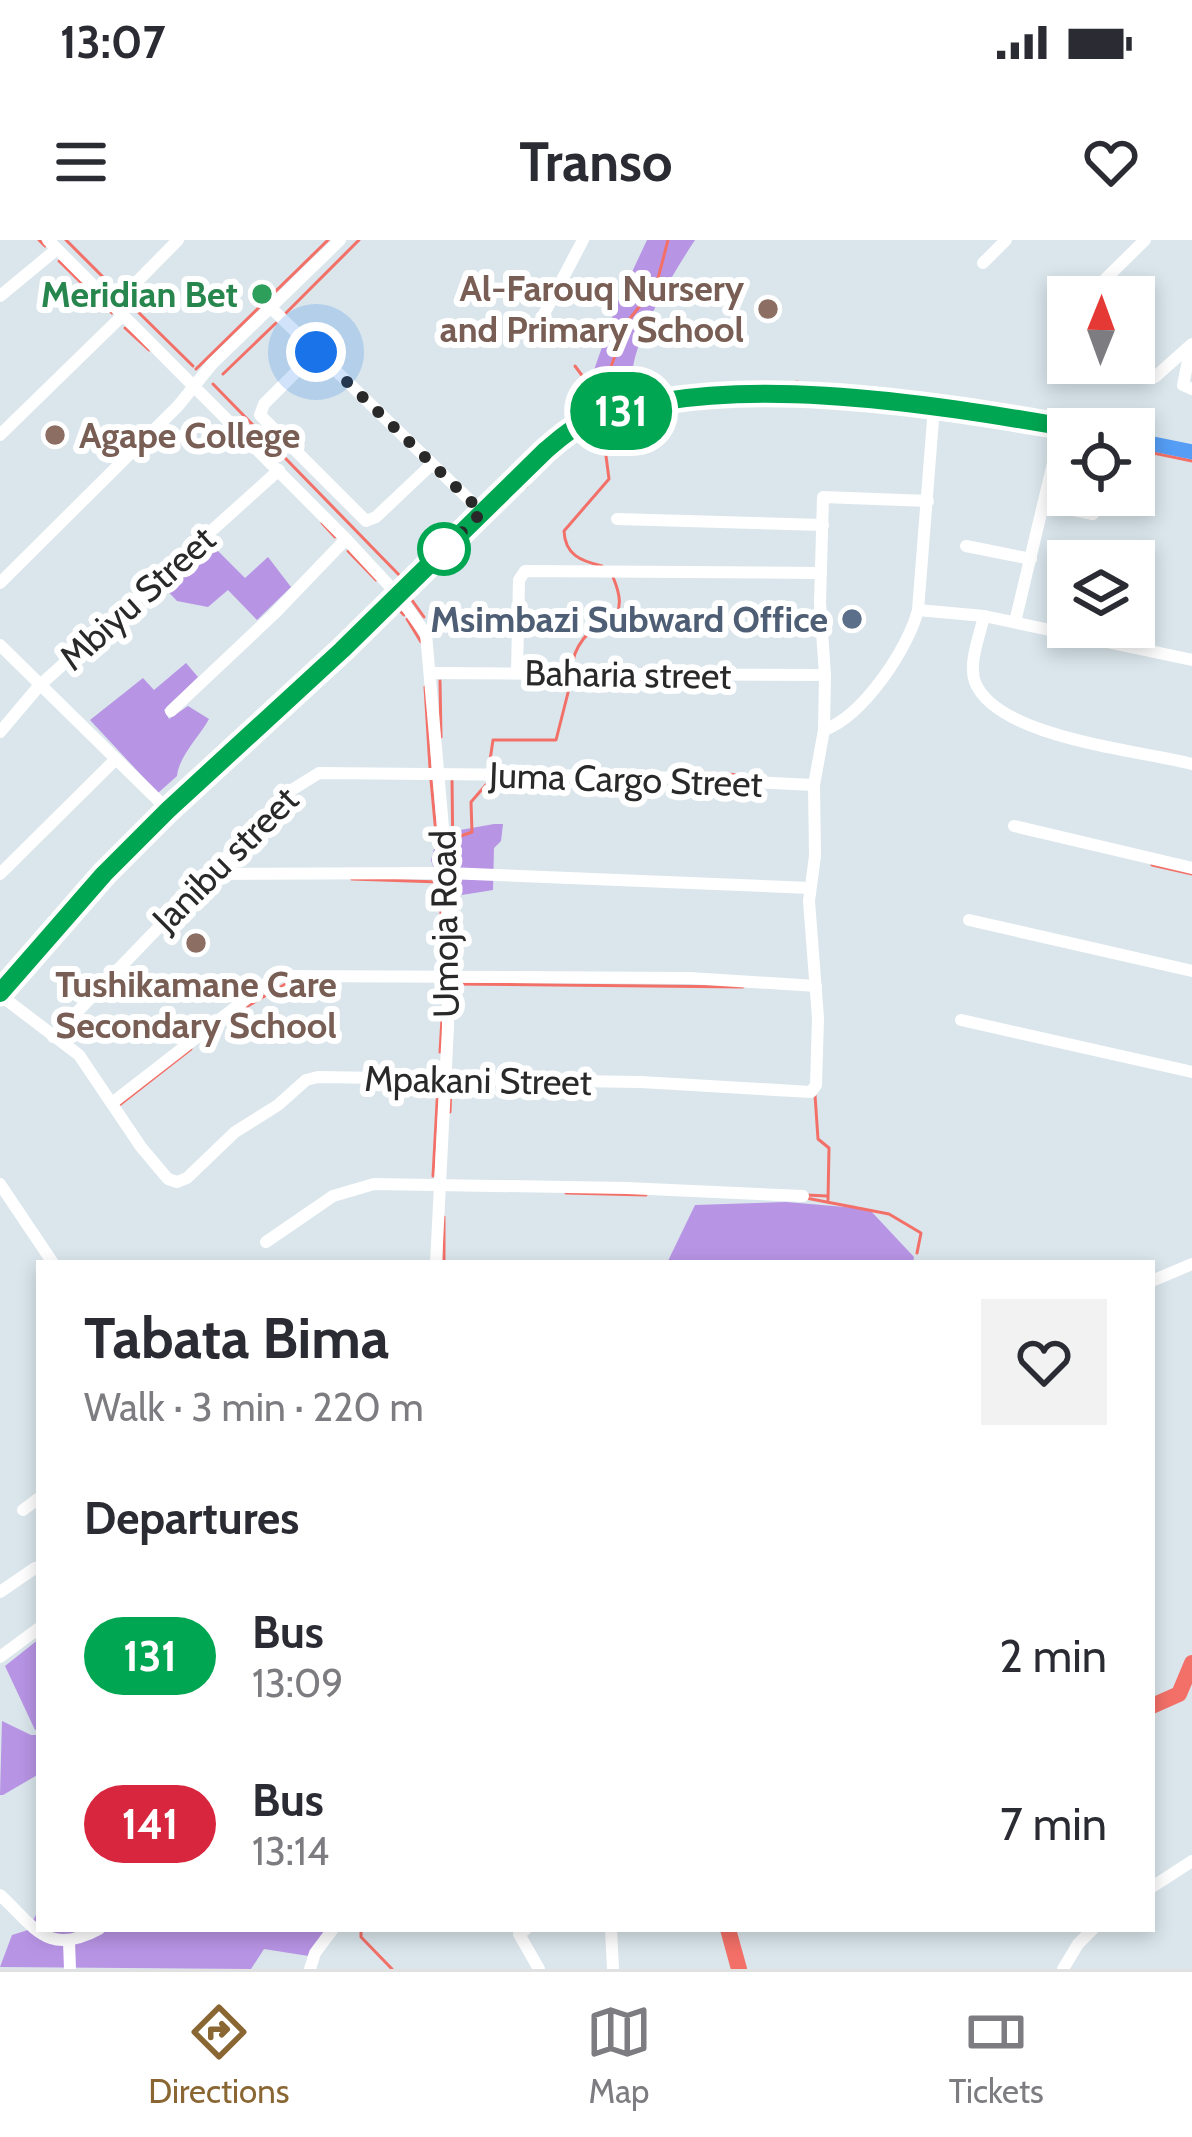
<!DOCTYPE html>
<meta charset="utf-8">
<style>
:root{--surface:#fff;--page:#f2f2f3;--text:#2b2b33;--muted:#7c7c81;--line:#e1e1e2;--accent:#8a6633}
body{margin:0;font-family:Cabin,sans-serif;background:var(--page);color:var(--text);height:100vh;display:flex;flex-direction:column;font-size:45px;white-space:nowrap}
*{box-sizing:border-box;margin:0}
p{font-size:39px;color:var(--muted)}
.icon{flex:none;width:66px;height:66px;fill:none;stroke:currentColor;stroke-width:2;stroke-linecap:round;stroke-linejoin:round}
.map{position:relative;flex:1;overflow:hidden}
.side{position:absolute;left:36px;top:1020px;width:1119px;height:672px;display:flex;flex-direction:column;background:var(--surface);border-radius:0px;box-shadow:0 6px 18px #0003}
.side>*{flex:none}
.badge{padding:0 24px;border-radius:39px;font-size:42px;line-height:78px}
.needle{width:78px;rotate:1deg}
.controls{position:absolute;left:1047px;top:36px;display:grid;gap:24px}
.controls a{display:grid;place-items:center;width:108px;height:108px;border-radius:0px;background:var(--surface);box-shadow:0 6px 18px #0003;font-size:60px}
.you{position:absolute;width:60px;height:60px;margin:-30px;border:9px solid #fff;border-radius:50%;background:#1a73e8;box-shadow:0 0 0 18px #1a73e833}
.map>.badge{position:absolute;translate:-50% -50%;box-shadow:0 0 0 6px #fff}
h2{padding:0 48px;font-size:45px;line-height:108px}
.round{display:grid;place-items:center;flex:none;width:126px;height:126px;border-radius:0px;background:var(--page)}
.head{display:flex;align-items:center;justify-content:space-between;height:204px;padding:0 48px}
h1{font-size:57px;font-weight:700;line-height:90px}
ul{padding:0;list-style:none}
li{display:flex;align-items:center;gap:36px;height:168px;padding:0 48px}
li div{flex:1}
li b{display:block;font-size:45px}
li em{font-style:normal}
li .badge{min-width:132px;font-weight:700;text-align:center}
.status{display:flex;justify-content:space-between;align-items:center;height:84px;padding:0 60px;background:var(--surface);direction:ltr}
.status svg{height:33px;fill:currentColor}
header{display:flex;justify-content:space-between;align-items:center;height:156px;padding:0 48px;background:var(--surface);font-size:54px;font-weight:700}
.tabs{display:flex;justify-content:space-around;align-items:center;height:168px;border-top:3px solid var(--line);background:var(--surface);font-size:33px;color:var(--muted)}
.tabs a{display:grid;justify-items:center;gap:6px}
.tabs .on{color:var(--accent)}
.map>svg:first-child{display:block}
</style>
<div class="status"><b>13:07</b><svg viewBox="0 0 49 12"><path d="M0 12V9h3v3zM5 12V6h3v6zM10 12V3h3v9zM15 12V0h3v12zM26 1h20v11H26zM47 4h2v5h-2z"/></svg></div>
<header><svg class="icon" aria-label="menu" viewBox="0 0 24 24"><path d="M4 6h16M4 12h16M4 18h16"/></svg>Transo<svg class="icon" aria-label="heart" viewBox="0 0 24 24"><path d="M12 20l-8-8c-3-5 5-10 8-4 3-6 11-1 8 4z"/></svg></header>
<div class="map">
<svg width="1192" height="1729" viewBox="0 0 1192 1729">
<rect width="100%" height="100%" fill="#dae6ec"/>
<!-- green -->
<g fill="#b894e5">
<path d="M 647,0 L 695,0 C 674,32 621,116 634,152 C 622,167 605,173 587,164 L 594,130 L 617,64 Z"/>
<path d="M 208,301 L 245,338 L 268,317 L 291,347 L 257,380 L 228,350 L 208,367 L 177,361 L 162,345 Z"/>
<path d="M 186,423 L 198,437 L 164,470 L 169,479 L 188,466 L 209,479 C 199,497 179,516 177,536 L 158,553 L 90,480 L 143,438 L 154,450 Z"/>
<path d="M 494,584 L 503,584 L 501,601 L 494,608 L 493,650 L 443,658 L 431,620 L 438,594 Z"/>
<path d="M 786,962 L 869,969 L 914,1017 L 913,1023 L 667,1023 L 695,965 Z"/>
<path d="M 39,1399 L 39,1489 L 35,1490 L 5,1426 Z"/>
<path d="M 2,1481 L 31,1495 L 39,1495 L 39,1534 L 3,1555 L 0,1555 Z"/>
<path d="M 39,1669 L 39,1689 L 334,1689 L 315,1717 L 264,1709 L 251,1729 L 0,1727 L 12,1695 L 28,1690 Z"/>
</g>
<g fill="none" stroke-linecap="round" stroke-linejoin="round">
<!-- stream -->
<g stroke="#f37068" stroke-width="3">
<path d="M 39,0 L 45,6"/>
<path d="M 66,0 L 117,51"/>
<path d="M 59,21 L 112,73"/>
<path d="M 128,62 L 193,126"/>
<path d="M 286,73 L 359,0"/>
<path d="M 125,88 L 149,110"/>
<path d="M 575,126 L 598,157"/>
<path d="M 196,129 L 328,0"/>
<path d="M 223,134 L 276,83"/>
<path d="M 213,144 L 404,340"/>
<path d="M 718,146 L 738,147"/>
<path d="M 776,147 L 797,142 L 825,148"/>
<path d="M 636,159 L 687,148 L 711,147"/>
<path d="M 736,162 L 759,164"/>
<path d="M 769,164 L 826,166"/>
<path d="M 599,166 L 601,142 L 607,138 L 627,82 L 656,46 L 668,0"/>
<path d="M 849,167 L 922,173"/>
<path d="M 641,175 L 656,171"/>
<path d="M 959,177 L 1051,194"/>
<path d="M 621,179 L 632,177"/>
<path d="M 1082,184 L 1110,189"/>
<path d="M 602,185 L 609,239 L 564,291 C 565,315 581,321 602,326"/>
<path d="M 1134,209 L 1192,221"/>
<path d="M 526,247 L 542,224"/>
<path d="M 481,261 C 522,224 556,175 613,165"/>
<path d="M 495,270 L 519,253"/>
<path d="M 322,283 L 335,297"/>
<path d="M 348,311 L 376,340"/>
<path d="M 448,319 L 475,290"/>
<path d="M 415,329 L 435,302 L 474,267"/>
<path d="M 427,338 L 442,324"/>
<path d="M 421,343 L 409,356 L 424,377"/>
<path d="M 397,368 L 404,375"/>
<path d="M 407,379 L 421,402"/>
<path d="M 344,395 L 373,370"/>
<path d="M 522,427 L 561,428"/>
<path d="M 572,428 C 573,409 589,384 610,383 C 624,369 620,354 613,337"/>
<path d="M 637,440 L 700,440"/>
<path d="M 440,441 L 441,497"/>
<path d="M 425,447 L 430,528"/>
<path d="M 272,464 L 331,408"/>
<path d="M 219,513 L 265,470"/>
<path d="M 489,527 L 493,500 L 556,500 L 572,437"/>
<path d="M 702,533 L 764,536"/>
<path d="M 452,538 L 453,625"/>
<path d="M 431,540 L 439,626"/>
<path d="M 624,542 L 644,543"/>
<path d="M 168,557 L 213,518"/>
<path d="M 137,588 L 156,568"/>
<path d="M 455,598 L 472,592 L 471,562 L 491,539"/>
<path d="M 1152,625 L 1192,634"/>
<path d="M 439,637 L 441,674"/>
<path d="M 352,639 L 439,642"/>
<path d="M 72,658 L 130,594"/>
<path d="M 453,680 L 455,637"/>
<path d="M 0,740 L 65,664"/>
<path d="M 453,744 L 743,747"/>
<path d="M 246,767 L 289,742"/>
<path d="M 440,812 L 442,778"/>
<path d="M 815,855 L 818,899 L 829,908 L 828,960"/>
<path d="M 118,866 L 191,809"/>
<path d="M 450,872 L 451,846"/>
<path d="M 433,936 L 438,845 L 435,845"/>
<path d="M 566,953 L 646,955"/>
<path d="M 806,955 L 827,956"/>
<path d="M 806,958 L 889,974 L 921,993 L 917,1013"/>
<path d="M 444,1023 L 444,977"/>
<path d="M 361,1689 L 361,1697 L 392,1729"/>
</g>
<!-- river -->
<g stroke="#f37068" stroke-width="16">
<path d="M 1152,1466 L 1179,1454 L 1192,1423"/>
<path d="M 728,1689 L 739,1729"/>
</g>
<!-- minor -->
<g stroke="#fff" stroke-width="12">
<path d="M 48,0 L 346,299 L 398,355 L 426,394 L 447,633 L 448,787 L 436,1023"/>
<path d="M 983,23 L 1006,0"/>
<path d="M 0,56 L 57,9"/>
<path d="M 1087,57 L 1145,0"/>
<path d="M 113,66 L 178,0"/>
<path d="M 271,68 L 482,272"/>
<path d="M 544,74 L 583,0"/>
<path d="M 1191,106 L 1183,145 L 1192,149"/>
<path d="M 316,112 L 264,164 L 260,175 L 366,281 L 376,277 L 432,224"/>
<path d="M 1131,131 L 1155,137 L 1192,104"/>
<path d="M 0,195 L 122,76"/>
<path d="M 1044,264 L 1093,274"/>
<path d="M 617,279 L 823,285"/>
<path d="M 966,306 L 1031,319"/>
<path d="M 0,343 L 178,166 L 212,124 L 340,0"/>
<path d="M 918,370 L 984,376 L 1192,420"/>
<path d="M 984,376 C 980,395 968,423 975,442 C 997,498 1139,510 1192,524"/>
<path d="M 1015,382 L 1054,219 L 1069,187"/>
<path d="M 0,405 L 168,570"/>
<path d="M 517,432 L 519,340 L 525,331 L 821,333"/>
<path d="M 431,433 L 825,435"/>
<path d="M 171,471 L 274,374 L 346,299"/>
<path d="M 824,490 C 863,476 908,409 918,370 L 934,167"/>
<path d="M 0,492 L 39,446 L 279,230"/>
<path d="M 1014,586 L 1192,628"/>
<path d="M 0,634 L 114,521"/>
<path d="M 206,634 L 447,633 L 810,648"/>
<path d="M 969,680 L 1192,731"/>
<path d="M 0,755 L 79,815 L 141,907 L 168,939 L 177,942 L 187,938 L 235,892 L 278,865 L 306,840 L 318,837 L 641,842 L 811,852 L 816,845 L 818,778 L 809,661 L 815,616 L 814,545 L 824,490 L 825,435 L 820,363 L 823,257 L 928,261"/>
<path d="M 961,780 L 1192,832"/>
<path d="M 53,797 L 290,551 L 319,533 L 633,536 L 814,545"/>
<path d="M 112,863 L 268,742 L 282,736 L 690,738 L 816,746"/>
<path d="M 0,944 L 53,1023"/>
<path d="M 266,1002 L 333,956 L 374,944 L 627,948 L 803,956"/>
<path d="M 1152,1041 L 1192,1024"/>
<path d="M 23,1270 L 39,1258"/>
<path d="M 0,1352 L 35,1328"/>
<path d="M 0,1417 L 39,1388"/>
<path d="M 1152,1647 L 1192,1621"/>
<path d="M 0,1655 C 35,1687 47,1717 99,1689"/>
<path d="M 526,1689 L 519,1694 L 539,1729"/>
<path d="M 611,1689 L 613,1729"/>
<path d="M 69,1702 L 70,1729"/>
<path d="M 310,1729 L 315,1713 L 333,1689"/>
<path d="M 1063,1729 L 1078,1704 L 1093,1689"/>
</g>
<!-- major -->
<g stroke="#559df5" stroke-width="15">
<path d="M 1134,200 L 1192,212"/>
<path d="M 0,753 L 104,634 L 168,570 L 342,410 L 545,211 C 557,201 568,190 582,184 C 713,126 939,165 1078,189"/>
</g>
</g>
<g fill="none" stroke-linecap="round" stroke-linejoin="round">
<defs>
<path id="line" d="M 0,753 L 104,634 L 168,570 L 342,410 L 545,211 C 557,201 568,190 582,184 C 715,126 938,165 1077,189"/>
</defs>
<!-- line casing -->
<use href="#line" stroke="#fff" stroke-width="27"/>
<!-- line -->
<use href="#line" stroke="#00a651" stroke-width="18"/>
<!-- walk -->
<path stroke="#292929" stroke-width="12" stroke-dasharray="0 21.6" d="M 316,112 L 482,272 L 436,318 L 444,309"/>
</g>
<!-- markers -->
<circle fill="#2e9e5b" stroke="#fff" stroke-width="4.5" cx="262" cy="54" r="12"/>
<g fill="#8d6e63" stroke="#fff" stroke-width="4.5">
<circle cx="768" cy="69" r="12"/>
<circle cx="55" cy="195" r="12"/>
<circle cx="196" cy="703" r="12"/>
</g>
<circle fill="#fff" stroke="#00a651" stroke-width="6" cx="444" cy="309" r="24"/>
<circle fill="#5c6f8a" stroke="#fff" stroke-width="4.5" cx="852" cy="379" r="12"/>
<g text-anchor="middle" stroke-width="12" stroke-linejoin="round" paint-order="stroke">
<!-- education labels -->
<g font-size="36" font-weight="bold" fill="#785e54" stroke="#fff" text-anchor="end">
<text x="744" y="61">Al-Farouq Nursery<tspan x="744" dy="41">and Primary School</tspan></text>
<text x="79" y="208" text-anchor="start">Agape College</text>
<text x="196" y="757" text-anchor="middle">Tushikamane Care<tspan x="196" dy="41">Secondary School</tspan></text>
</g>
<!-- leisure labels -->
<g font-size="36" font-weight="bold" fill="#27864d" stroke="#fff" text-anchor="end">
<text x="238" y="67">Meridian Bet</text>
</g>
<!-- street labels -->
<g font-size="36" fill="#292929" stroke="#fff">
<text transform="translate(137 358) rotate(-42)" y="13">Mbiyu Street</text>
<text transform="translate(628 434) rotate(1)" y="13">Baharia street</text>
<text transform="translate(626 539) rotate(2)" y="13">Juma Cargo Street</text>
<text transform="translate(225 619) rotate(-45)" y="13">Janibu street</text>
<text transform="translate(444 684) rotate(-91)" y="13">Umoja Road</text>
<text transform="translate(478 840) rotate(1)" y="13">Mpakani Street</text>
</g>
<!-- service labels -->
<g font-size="36" font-weight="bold" fill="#4e5e75" stroke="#fff" text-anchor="end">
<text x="828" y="392">Msimbazi Subward Office</text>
</g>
</g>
</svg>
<div class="controls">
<a><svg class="needle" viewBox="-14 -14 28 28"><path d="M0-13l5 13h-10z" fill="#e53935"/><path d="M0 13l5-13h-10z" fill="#7c7c81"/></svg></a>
<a><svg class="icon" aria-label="locate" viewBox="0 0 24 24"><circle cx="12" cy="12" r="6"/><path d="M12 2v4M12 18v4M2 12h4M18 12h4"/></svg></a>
<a><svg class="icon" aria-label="layers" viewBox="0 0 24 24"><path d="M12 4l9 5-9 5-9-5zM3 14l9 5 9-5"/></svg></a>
</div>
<div class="you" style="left:316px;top:112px"></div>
<b class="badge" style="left:621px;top:171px;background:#00a651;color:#fff">131</b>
<section class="side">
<div class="head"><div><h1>Tabata Bima</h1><p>Walk · 3 min · 220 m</p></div><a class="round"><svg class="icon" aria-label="heart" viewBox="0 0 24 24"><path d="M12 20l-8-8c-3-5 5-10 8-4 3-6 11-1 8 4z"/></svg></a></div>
<h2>Departures</h2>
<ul>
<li><span class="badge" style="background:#00a651;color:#fff">131</span><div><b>Bus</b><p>13:09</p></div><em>2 min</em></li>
<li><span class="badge" style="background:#d7263d;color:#fff">141</span><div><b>Bus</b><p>13:14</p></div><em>7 min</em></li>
</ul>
</section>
</div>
<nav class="tabs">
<a class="on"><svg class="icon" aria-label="directions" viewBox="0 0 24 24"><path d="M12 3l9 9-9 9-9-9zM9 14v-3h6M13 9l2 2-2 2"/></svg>Directions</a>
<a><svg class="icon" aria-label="map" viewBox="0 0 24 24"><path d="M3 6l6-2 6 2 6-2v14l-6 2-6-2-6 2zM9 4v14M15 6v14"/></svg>Map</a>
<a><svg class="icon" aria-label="tickets" viewBox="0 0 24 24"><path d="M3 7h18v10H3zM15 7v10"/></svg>Tickets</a>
</nav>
